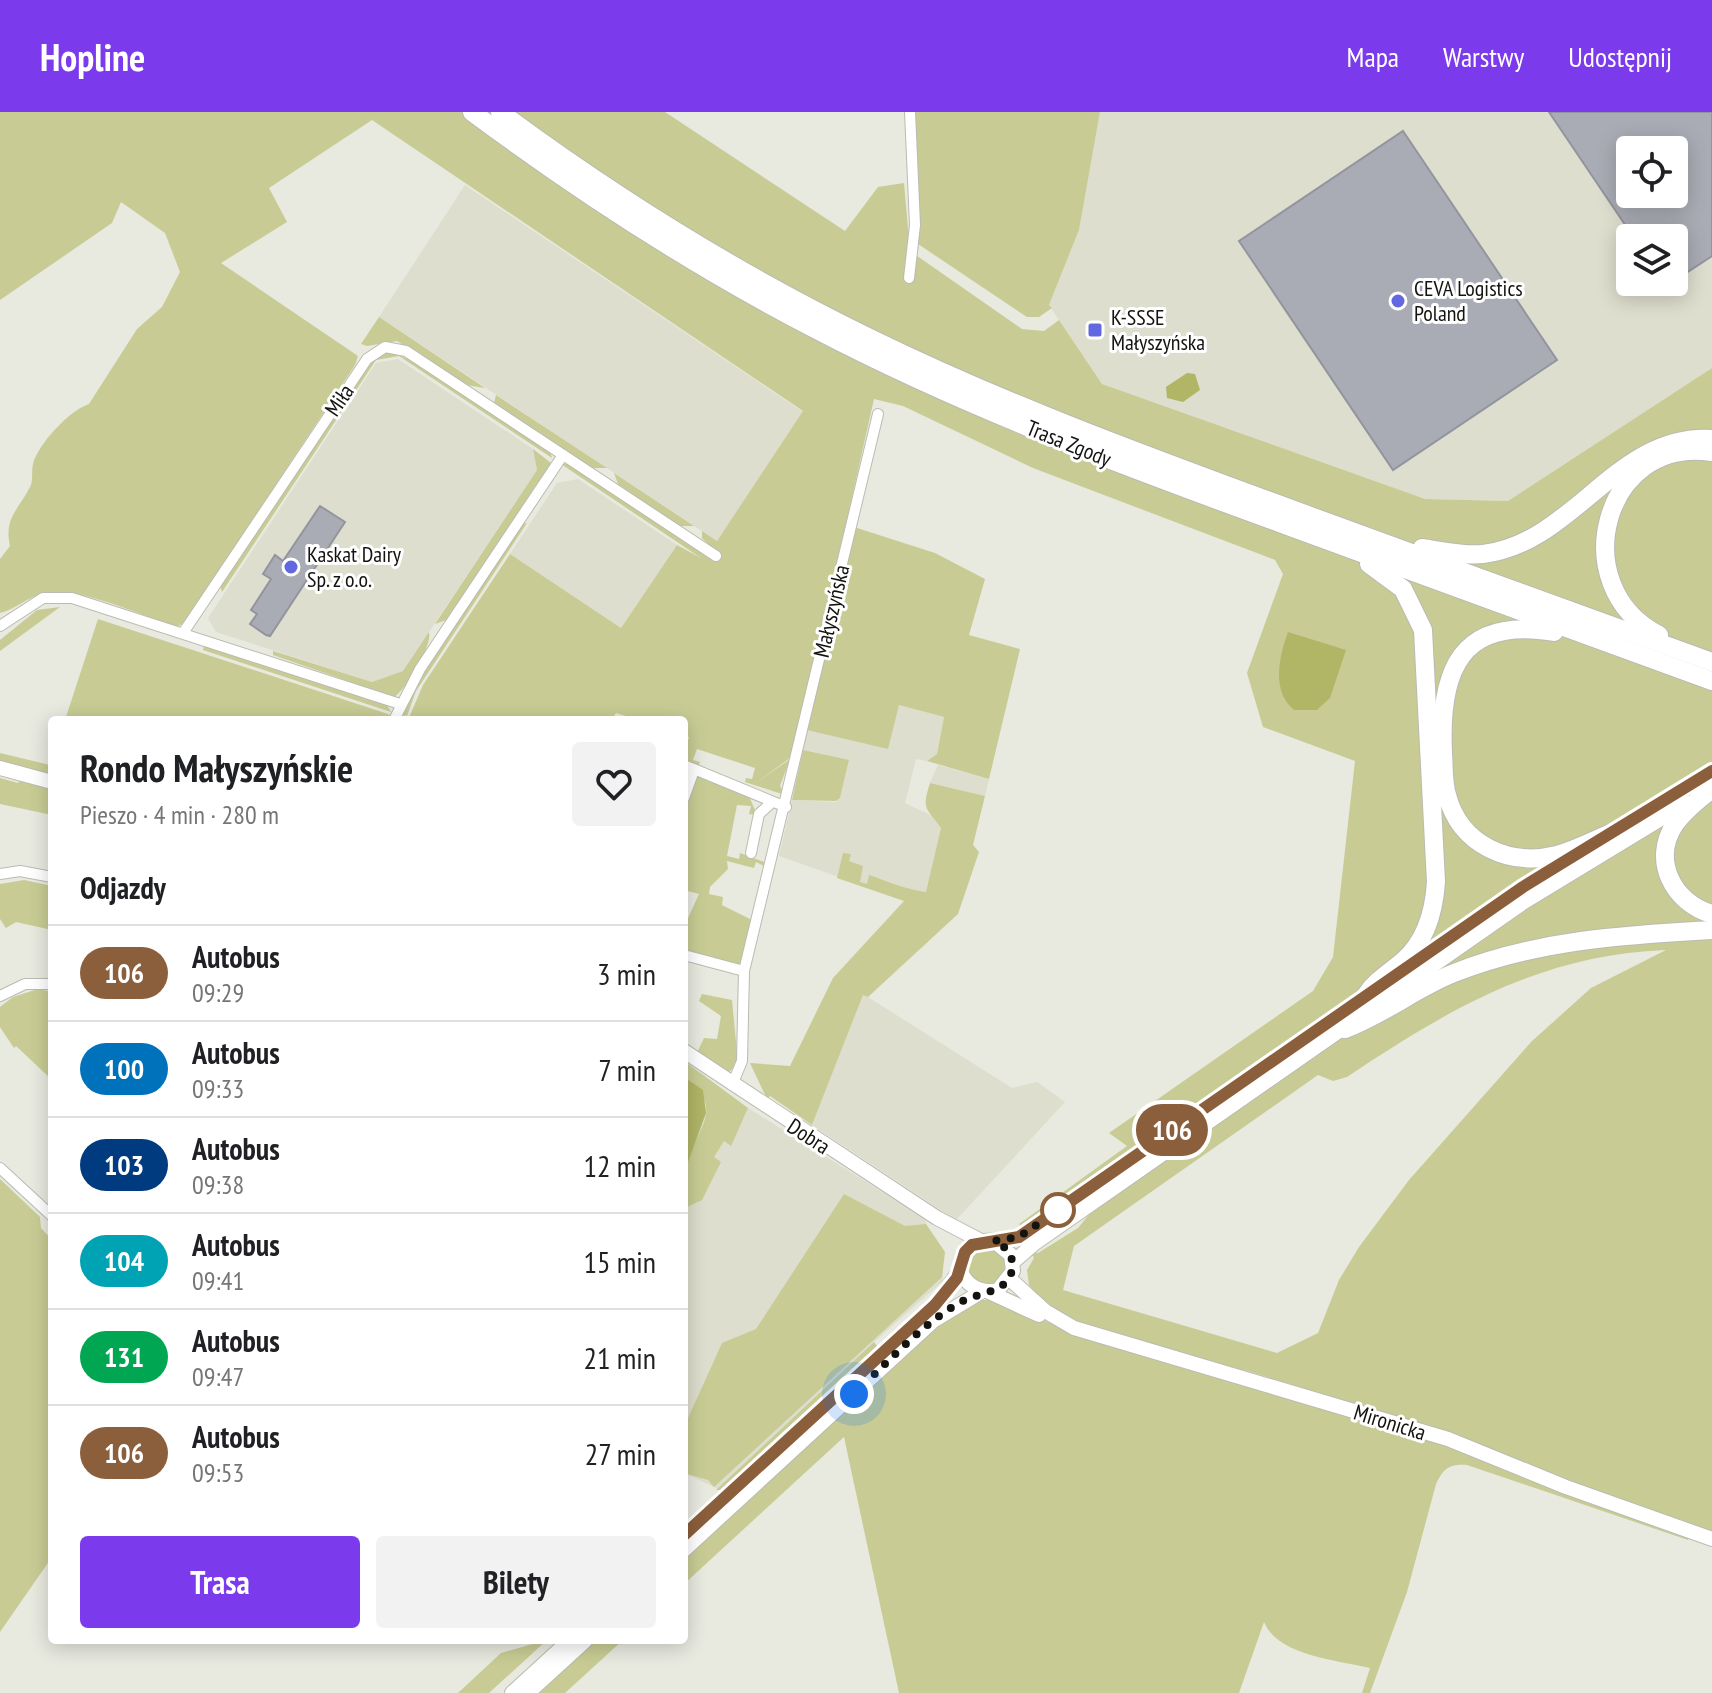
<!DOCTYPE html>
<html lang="pl">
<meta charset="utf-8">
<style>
:root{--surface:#fff;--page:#f2f2f2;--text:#202124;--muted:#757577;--line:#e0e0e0;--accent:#7c3aed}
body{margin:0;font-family:"PT Sans Narrow",sans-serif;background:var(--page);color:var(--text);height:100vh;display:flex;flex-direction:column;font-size:30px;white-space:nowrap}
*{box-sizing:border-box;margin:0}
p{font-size:26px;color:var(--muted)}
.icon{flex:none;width:44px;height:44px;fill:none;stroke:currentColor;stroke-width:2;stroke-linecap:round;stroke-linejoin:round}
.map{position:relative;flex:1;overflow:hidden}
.panel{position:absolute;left:48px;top:604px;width:640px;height:928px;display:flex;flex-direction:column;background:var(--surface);border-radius:8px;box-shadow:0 4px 20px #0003}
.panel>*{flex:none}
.badge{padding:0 16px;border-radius:26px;font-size:28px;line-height:52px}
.tools{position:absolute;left:1616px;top:24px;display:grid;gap:16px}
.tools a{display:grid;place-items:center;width:72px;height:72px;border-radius:8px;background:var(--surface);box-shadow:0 4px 20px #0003;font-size:40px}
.you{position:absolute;width:40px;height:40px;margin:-20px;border:6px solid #fff;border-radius:50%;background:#1a73e8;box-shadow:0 0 0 12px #1a73e833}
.map>.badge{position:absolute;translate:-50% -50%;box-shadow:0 0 0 4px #fff}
h2{padding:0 32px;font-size:30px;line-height:72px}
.round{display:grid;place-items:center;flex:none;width:84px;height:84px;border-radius:8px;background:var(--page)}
.overview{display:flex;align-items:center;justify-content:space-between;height:136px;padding:0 32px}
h1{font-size:38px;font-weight:800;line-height:60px}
.cta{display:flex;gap:16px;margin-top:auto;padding:16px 32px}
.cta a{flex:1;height:92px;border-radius:8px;background:var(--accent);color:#fff;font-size:32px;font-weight:800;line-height:92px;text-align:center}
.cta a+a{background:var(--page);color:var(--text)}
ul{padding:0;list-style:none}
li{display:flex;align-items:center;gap:24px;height:96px;padding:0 32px;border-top:2px solid var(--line)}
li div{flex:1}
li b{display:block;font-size:30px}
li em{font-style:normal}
li .badge{min-width:88px;font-weight:700;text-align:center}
header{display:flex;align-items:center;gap:48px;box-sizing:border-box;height:112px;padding:0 40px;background:var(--accent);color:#fff}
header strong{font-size:38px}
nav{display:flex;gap:44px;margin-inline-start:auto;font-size:28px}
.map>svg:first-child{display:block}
</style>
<header>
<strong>Hopline</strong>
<nav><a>Mapa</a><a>Warstwy</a><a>Udostępnij</a></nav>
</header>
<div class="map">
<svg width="1712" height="1581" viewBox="0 0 1712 1581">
<rect width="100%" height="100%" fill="#e8e9df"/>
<!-- built -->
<g fill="#dddecd" fill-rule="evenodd">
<path d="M 1100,0 L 1712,0 L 1712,256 L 1508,389 L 1425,387 L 1405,382 L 1102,272 L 1049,193 L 1079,118 ZM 1630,38 L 1674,38 L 1674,82 L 1630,82 ZM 1630,126 L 1674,126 L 1674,170 L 1630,170 Z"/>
<path d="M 465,73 L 803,300 L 717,429 L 379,205 Z"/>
<path d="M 398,247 L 533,337 L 537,358 L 403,559 L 372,570 L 216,520 L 208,506 L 376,251 Z"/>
<path d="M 578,367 L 677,433 L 621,516 L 510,442 L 557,371 Z"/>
<path d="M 899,593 L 944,605 L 937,642 L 927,649 L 916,647 L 905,691 L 945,710 L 927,796 L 779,744 L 792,688 L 836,690 L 840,686 L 849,649 L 803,638 L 807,618 Z"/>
<path d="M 938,653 L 989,667 L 985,684 L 930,671 Z"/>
<path d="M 863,882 L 1012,976 L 1037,970 L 1065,990 L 956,1108 L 812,1013 Z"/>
<path d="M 684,949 L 748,996 L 924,1106 L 942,1148 L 943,1169 L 874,1230 L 727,1381 L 684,1361 Z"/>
</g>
<!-- green -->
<g fill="#c8cc94" fill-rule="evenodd">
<path d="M 0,0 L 665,0 L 845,119 L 878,75 L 904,71 L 910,139 L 1022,217 L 1044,219 L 1059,208 L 1102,272 L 1425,387 L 1508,389 L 1712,256 L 1712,1421 L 1602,1382 L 1459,1324 L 1244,1258 L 1235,1260 C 1177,1243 1067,1221 1029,1173 L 1027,1158 L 1034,1146 L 1031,1140 L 1038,1141 L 1078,1116 L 1096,1094 L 1030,1129 L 1019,1112 L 1127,1034 L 1109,1021 L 1313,879 L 1333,845 L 1355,649 L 1263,615 L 1247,561 L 1283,462 L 1275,448 L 1033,356 L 903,294 L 874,287 L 794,643 L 756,671 L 790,647 L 780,674 L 785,683 L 745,670 L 746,666 L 752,667 L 755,656 L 697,637 L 693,648 L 700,650 L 698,655 L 690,652 L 684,640 L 689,625 L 684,623 L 684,608 L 639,608 L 616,601 L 611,608 L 408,608 L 423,573 L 510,442 L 621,516 L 677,433 L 701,446 L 561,352 L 569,352 L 712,436 L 702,426 L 702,419 L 717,429 L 803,299 L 372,8 L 269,76 L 287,110 L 221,151 L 358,244 L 355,253 L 184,511 L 176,515 C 143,504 79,474 45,481 C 27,485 16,497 0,501 L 0,447 L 10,434 C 4,407 17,399 29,377 C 34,370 31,360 33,352 C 38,332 70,298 89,292 L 137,217 L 162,195 L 180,160 L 165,121 L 121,90 L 112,111 L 0,188 ZM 1666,838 L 1591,876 L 1531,930 L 1409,1068 L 1359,1135 L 1339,1168 L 1318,1221 L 1277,1241 L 1063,1178 L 1074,1134 L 1318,963 L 1333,969 L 1347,965 C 1449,897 1540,843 1666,838 Z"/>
<path d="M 913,0 L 1100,0 L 1079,118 L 1049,193 L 1052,196 L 1039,205 L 1027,205 L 918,132 Z"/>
<path d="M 379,205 L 485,276 L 466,273 L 397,229 L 367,234 L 361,232 Z"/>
<path d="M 386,240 C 419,243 518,317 550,339 L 552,346 L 399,244 L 376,248 L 222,480 L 220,473 L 371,251 Z"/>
<path d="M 496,283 L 607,356 L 592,356 L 494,291 Z"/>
<path d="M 533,337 L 551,351 L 446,508 L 435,512 L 537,358 Z"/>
<path d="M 614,361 L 694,414 L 679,414 L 618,372 Z"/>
<path d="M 527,411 L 416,579 L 407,604 L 401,603 L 412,578 L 522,412 Z"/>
<path d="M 854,415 L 935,441 L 985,467 L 969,523 L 1020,537 L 989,667 L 927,649 L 937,642 L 944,605 L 899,593 L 888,637 L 807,618 Z"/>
<path d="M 60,495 L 0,539 L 0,528 L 37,498 Z"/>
<path d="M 98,507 L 388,602 L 391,604 L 390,608 L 65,608 Z"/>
<path d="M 429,520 C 433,533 405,579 394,585 L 273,543 L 273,539 L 372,570 L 403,559 Z"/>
<path d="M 204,533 L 387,593 L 391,600 L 203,538 Z"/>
<path d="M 803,638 L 849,648 L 840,686 L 836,689 L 792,688 Z"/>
<path d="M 0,641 L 50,653 L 52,648 L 52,703 L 0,692 L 0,666 L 18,671 L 27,661 L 0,653 Z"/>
<path d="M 696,661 L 749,684 L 757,703 L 749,702 L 751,694 L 737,693 L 727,744 L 739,747 L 740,741 L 767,751 L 766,755 L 756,750 L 754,756 L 727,749 L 728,757 L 710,775 L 709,782 L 723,785 L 722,793 L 752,808 L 740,855 L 684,841 L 684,815 L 699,782 L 684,778 L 684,739 L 688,731 L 684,729 L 684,692 Z"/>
<path d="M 930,671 L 985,684 L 973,733 L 979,740 L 958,802 L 868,885 L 863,883 L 812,1013 L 770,984 L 767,987 L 750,951 L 790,954 L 833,866 L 904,789 L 837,766 L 843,741 L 851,742 L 849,749 L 863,754 L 860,770 L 867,772 L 869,763 C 889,770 905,777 926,780 L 941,716 C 927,696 921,699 930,671 Z"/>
<path d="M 24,768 L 52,774 L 52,818 L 16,810 L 6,816 L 0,807 L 0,772 Z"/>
<path d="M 38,877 L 52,880 L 52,962 L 49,965 L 16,934 L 14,936 L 0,915 L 0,895 L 13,885 Z"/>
<path d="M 702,882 L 732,888 L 738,951 L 726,963 L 696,943 L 704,926 L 717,927 L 721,904 L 699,889 Z"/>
<path d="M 684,949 L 748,996 L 731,1034 L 724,1029 L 714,1045 L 721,1050 L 702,1088 L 687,1095 L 684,1093 C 684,1082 682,1070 684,1060 C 692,1020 730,998 684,965 Z"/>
<path d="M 0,1067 L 40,1105 L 41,1116 L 52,1128 L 52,1445 L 0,1520 Z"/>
<path d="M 844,1082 L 905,1114 L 926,1112 L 945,1140 L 942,1165 L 714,1375 L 708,1368 L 684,1361 L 684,1315 L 722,1231 L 756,1217 Z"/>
<circle cx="988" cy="1155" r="19"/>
<path d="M 977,1188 L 1002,1188 L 1062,1217 L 1462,1338 L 1688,1424 L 1688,1428 L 1467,1353 C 1449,1352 1444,1356 1436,1372 L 1407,1480 L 1370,1581 L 1362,1581 L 1370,1556 C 1338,1548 1278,1544 1264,1510 L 1239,1581 L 899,1581 L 844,1325 L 684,1472 L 684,1444 L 936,1213 Z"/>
<path d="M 874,1230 L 877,1234 L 870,1244 L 727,1378 L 716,1378 Z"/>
<path d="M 547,1528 L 489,1581 L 458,1581 L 501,1541 Z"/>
<path d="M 593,1528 L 623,1528 L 565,1581 L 535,1581 Z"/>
</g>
<!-- water -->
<g fill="#b1b566">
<path d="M 1187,261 L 1195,262 L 1200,278 L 1183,290 L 1167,286 L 1166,275 Z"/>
<path d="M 1288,520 L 1346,538 L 1330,586 L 1317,598 L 1294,598 C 1271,579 1279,545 1288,520 Z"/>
<path d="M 684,965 L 703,978 L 706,1001 L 684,1061 Z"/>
</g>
<!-- building -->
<g fill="#aaacb5" stroke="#93959e" stroke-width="2" fill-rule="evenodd">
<path d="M 1549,0 L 1712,0 L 1712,144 L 1674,169 L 1674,126 L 1634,126 ZM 1630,38 L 1674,38 L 1674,82 L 1630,82 Z"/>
<path d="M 1403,19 L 1557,248 L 1393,358 L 1239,129 Z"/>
<path d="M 320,394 L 345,410 L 270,524 L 266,523 L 250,512 L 257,502 L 251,498 L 271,467 L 263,462 L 275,443 L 283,449 Z"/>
</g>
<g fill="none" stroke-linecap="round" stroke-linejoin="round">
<defs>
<g id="street">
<path d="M 909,166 L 915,113 L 910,0"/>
<path d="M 0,514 L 43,486 L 72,486 L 400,592"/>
<path d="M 183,521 L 367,247 L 385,235 L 406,239 L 716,444"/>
<path d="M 394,608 L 420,557 L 563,343"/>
<path d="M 684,653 L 786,695"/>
<path d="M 684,686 L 694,658"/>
<path d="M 751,741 L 759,702 L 771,691"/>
<path d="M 0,762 L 20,759 L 52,765"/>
<path d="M 684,843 L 744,859"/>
<path d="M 0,884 L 25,872 L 52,872"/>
<path d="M 732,973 L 742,949 L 744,859 L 878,302"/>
<path d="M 0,1056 L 52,1104"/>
</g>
<g id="secondary">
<path d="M 0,656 L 52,670"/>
<path d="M 1602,726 L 1712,659"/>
<path d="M 1402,858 L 1574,743"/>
<path d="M 684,939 L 937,1106 L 981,1129"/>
<path d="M 994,1129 L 1011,1143 L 1013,1159 L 998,1178 C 972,1185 947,1157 969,1136 C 982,1123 1003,1132 1019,1125 L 1372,879"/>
<path d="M 1013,1150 L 1035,1131 L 1524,790 L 1687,691"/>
<path d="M 1010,1167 L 1045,1199 L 1074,1216 L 1448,1327 L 1566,1375 L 1712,1427"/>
<path d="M 989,1180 L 1039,1203"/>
<path d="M 684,1423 L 935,1193 L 961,1157"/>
<path d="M 684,1438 L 933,1209 L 981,1180"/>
<path d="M 512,1581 L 570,1528"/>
<path d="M 528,1581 L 586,1528"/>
</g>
<g id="highway">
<path d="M 472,0 C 581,81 695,155 815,217 C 966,296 1126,355 1285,413 C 1427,465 1569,518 1712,569"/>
<path d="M 500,0 C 616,86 742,164 872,227 C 999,289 1131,338 1264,387 C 1413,442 1563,496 1712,550"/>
<path d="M 1422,436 C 1442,439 1463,444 1483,442 C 1575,431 1616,321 1712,327"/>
<path d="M 1554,520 C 1460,504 1439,559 1443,641 C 1444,654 1443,670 1447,683 C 1460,733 1509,755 1557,743 C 1575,738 1592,729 1609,722"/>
<path d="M 1659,523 C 1564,475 1603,323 1712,340"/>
<path d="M 1712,677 C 1699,687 1684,699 1675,712 C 1651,748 1673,791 1712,802"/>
<path d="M 1366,883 C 1376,868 1389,861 1403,849 C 1426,829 1434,800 1436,770 L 1423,518 L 1403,477 L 1369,452"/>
<path d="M 1345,917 C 1383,903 1416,876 1454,861 C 1538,828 1623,823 1712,818"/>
</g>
</defs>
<!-- street casing -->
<use href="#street" stroke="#babbb2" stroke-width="12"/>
<!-- secondary casing -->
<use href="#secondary" stroke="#babbb2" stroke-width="16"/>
<!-- highway casing -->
<use href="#highway" stroke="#babbb2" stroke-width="20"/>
<!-- street -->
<use href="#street" stroke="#fff" stroke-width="10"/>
<!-- secondary -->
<use href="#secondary" stroke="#fff" stroke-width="14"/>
<!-- highway -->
<use href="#highway" stroke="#fff" stroke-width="18"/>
</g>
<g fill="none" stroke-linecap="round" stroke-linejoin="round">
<defs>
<path id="line" d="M 684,1423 L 935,1193 L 957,1166 L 965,1140 L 972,1133 L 1019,1125 L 1523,775 L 1712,659"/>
</defs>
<!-- line casing -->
<use href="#line" stroke="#fff" stroke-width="18"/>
<!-- line -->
<use href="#line" stroke="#8b5e3c" stroke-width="12"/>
<!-- walk -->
<path stroke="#131410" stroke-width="8" stroke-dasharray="0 14.4" d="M 854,1282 C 887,1251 920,1214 959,1191 C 981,1178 1012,1183 1013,1150 L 1007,1137 L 994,1129 L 1019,1125 L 1068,1091 L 1058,1098"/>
</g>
<!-- markers -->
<g fill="#6168e0" stroke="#fff" stroke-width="3">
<circle cx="1398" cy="189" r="8"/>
<rect x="1087" y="210" width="16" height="16" rx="4"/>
<circle cx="291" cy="455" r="8"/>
</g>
<circle fill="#fff" stroke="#8b5e3c" stroke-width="4" cx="1058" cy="1098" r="16"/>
<g text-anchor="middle" stroke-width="6" stroke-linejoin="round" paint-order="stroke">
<!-- poi labels -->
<g font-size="22" fill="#131410" stroke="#fff" text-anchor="start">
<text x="1414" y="184">CEVA Logistics<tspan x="1414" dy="25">Poland</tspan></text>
<text x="1111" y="213">K-SSSE<tspan x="1111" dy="25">Małyszyńska</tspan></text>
<text x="307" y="450">Kaskat Dairy<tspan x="307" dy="25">Sp. z o.o.</tspan></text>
</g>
<!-- street labels -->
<g font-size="22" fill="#131410" stroke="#fff">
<text transform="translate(339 288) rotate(-56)" y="8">Miła</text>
<text transform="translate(1069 331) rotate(22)" y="8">Trasa Zgody</text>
<text transform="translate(831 499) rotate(-77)" y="8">Małyszyńska</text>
<text transform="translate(809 1024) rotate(33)" y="8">Dobra</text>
<text transform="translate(1390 1310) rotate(17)" y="8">Mironicka</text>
</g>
</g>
</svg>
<div class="tools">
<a><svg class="icon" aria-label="locate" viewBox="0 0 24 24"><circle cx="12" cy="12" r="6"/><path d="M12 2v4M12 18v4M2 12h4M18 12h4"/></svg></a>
<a><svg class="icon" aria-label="layers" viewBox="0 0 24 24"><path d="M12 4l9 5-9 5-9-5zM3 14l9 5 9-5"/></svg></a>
</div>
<div class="you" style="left:854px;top:1282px"></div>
<b class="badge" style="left:1172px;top:1018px;background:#8b5e3c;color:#fff">106</b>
<section class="panel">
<div class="overview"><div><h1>Rondo Małyszyńskie</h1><p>Pieszo · 4 min · 280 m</p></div><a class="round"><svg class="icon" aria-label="heart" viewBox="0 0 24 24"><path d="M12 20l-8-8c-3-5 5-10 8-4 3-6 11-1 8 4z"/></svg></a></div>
<h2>Odjazdy</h2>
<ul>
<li><span class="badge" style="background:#8b5e3c;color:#fff">106</span><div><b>Autobus</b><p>09:29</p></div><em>3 min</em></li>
<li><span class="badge" style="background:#0072bc;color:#fff">100</span><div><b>Autobus</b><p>09:33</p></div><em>7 min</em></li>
<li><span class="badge" style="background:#003b80;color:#fff">103</span><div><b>Autobus</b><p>09:38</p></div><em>12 min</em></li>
<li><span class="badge" style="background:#00a3b4;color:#fff">104</span><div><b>Autobus</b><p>09:41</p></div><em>15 min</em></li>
<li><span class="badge" style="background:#00a651;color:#fff">131</span><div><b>Autobus</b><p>09:47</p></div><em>21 min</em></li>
<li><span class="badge" style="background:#8b5e3c;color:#fff">106</span><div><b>Autobus</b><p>09:53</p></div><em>27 min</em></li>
</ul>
<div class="cta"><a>Trasa</a><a>Bilety</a></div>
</section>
</div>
